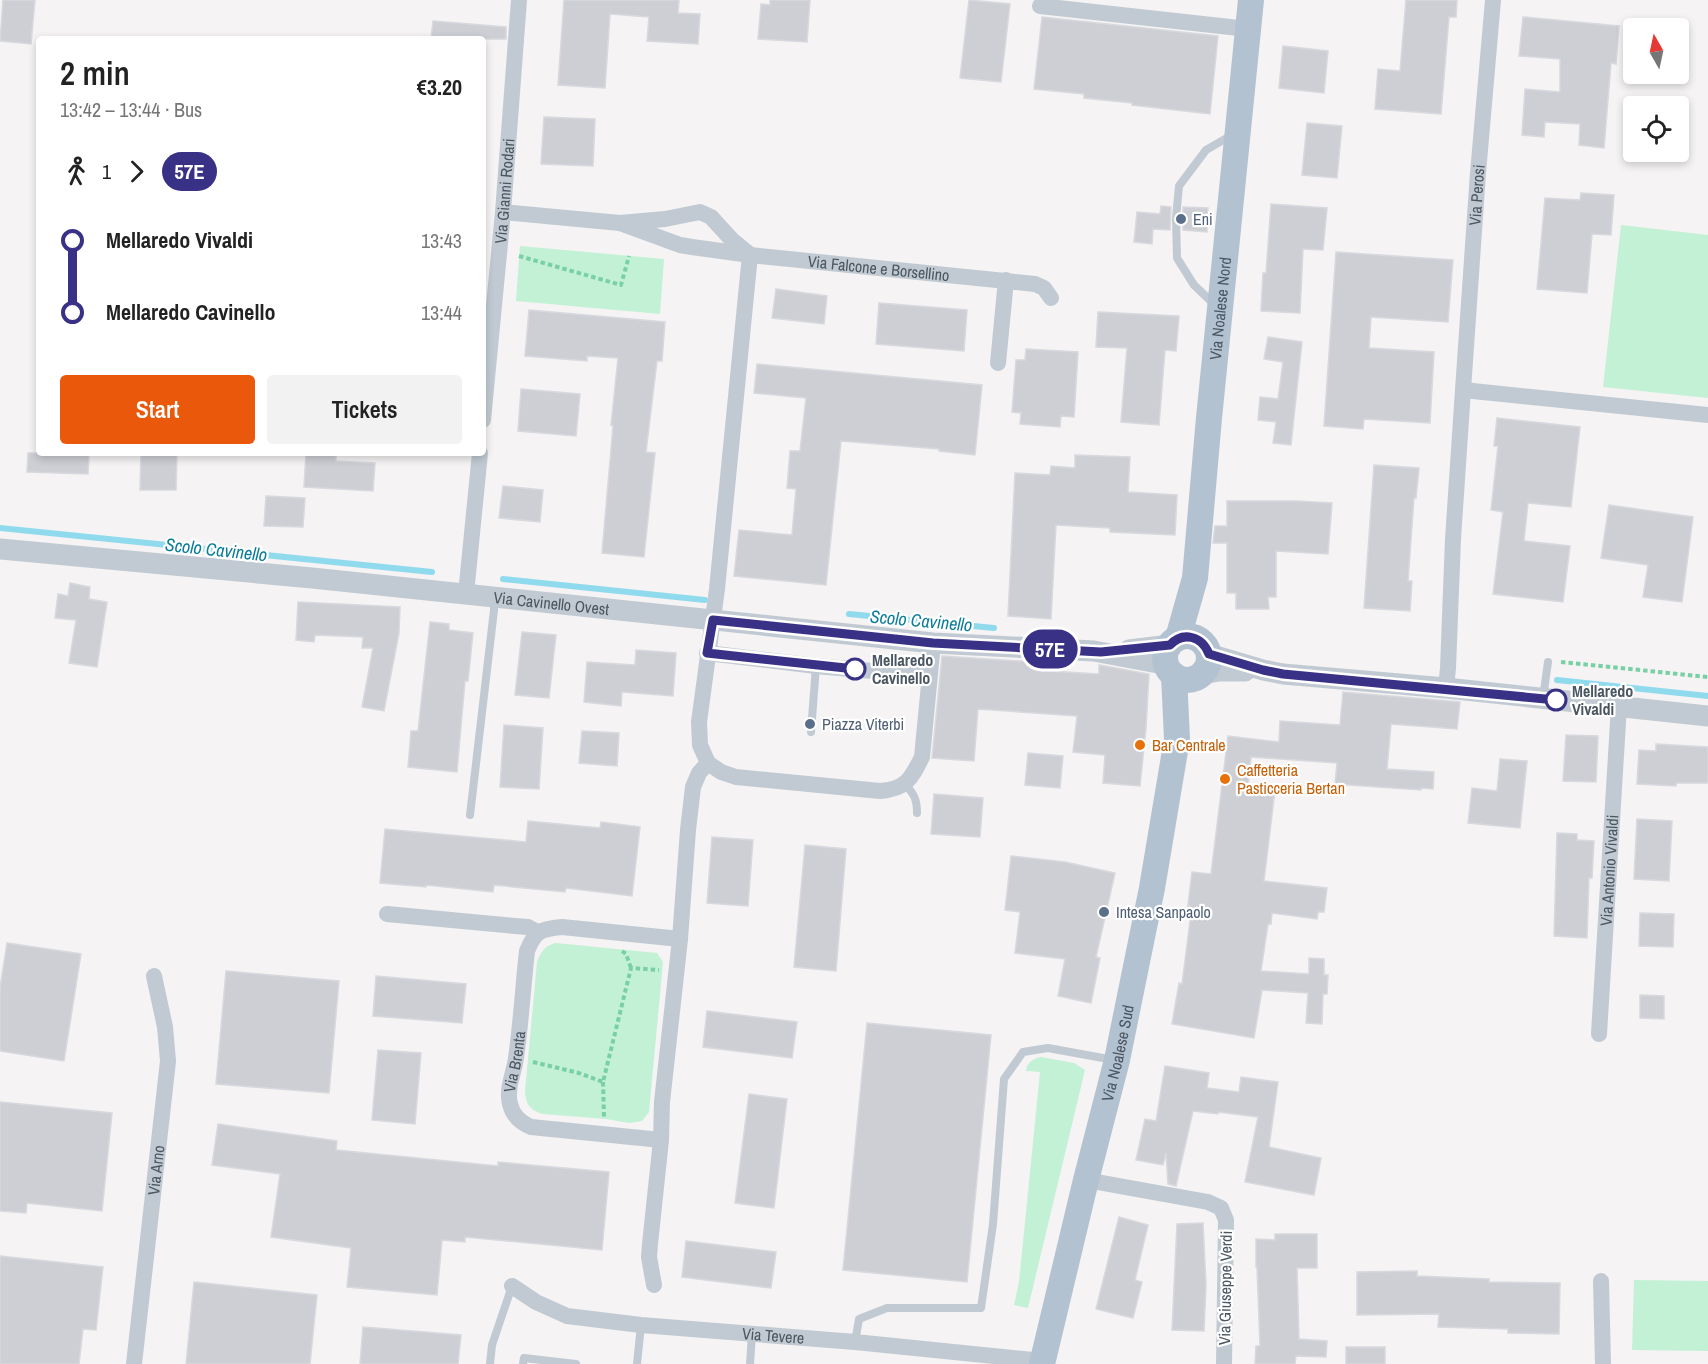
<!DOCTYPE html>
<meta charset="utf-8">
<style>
:root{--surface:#fff;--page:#f2f2f2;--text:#222;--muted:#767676;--accent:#ea580c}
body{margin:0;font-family:"Archivo Narrow",sans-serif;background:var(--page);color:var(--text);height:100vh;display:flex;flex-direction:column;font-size:22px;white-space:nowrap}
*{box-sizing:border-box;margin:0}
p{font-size:20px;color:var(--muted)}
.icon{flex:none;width:33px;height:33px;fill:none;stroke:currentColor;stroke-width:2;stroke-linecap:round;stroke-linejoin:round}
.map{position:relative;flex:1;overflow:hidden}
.side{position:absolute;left:36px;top:36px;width:450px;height:420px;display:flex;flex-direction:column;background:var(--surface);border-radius:6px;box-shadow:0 3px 9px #0003}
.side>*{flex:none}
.badge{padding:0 12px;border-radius:20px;font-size:21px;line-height:39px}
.needle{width:39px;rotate:351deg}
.fabs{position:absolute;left:1623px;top:18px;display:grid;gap:12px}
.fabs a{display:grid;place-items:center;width:66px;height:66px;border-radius:6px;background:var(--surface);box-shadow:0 3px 9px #0003;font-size:30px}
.map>.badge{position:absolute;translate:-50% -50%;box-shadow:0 0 0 3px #fff}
.legs{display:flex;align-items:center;gap:9px;height:66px;padding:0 24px;font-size:20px}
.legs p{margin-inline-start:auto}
.summary{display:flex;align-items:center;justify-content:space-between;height:102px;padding:0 24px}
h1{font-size:33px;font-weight:600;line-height:45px}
.action{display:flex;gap:12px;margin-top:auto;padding:12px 24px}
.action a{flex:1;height:69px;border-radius:6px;background:var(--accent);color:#fff;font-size:24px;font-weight:600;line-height:69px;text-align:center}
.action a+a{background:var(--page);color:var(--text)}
ul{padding:0 24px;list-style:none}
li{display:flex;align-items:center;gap:21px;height:72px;font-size:22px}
li i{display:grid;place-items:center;width:9px;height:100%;margin:0 8px;background:currentColor}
li i::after{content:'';width:15px;height:15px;margin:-8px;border:4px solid;border-radius:50%;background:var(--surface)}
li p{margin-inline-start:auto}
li:first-child i{background:linear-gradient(#0000 50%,currentColor 0)}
li:last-child i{background:linear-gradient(currentColor 50%,#0000 0)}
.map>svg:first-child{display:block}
</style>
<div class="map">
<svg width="1708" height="1364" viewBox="0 0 1708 1364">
<rect width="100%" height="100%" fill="#f5f3f3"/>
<!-- green -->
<g fill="#c3f1d5">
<path d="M 1621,225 L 1708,235 L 1708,398 L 1603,387 Z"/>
<path d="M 520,246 L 664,259 L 660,314 L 516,301 Z"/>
<path d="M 556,943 L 657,953 L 663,962 L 649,1112 L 642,1121 L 629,1123 L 606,1119 L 543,1114 C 530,1110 526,1105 525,1091 L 537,962 C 541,952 545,945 556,943 Z"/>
<path d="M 1041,1057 L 1074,1063 L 1085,1070 L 1028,1308 L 1014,1305 L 1019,1282 L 1040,1072 L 1026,1071 C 1027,1062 1033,1059 1041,1057 Z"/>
<path d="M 1634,1280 L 1708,1281 L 1708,1351 L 1632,1350 Z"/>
</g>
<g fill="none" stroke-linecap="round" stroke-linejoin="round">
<!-- stream -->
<g stroke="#90daee" stroke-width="6">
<path d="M 0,528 L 432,572"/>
<path d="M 503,579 L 705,600"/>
<path d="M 849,614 L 994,628"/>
<path d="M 1557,680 L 1708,696"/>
</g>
</g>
<!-- building -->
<g fill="#cdcfd5" stroke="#d7d9de" stroke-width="1.5">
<path d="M 3,0 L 35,0 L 31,44 L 0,41 Z"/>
<path d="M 564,0 L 679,0 L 678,13 L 700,14 L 698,44 L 647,41 L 649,17 L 610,14 L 605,88 L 558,85 Z"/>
<path d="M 770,0 L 810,0 L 807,42 L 758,39 L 761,4 L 770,5 Z"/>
<path d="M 969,0 L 1010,4 L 1001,82 L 960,78 Z"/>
<path d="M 1406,0 L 1457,0 L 1456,17 L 1449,17 L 1441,114 L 1375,109 L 1378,69 L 1400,71 Z"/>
<path d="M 1042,17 L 1218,36 L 1210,114 L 1132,105 L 1132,103 L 1084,98 L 1084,94 L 1034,89 Z"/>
<path d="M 1523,17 L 1619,26 L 1616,64 L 1611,63 L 1604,148 L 1579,145 L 1580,124 L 1545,122 L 1544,137 L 1522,135 L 1525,89 L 1560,92 L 1560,59 L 1519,56 Z"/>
<path d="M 433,21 L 506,27 L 506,39 L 431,39 Z"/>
<path d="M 1283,46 L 1328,51 L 1324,93 L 1279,88 Z"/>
<path d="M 544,117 L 595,119 L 593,166 L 541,164 Z"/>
<path d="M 1307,123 L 1342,126 L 1337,178 L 1302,175 Z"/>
<path d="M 1581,193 L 1614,195 L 1611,235 L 1592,234 L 1587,293 L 1537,289 L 1545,198 L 1580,200 Z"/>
<path d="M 1271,204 L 1327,208 L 1323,250 L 1303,249 L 1300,313 L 1261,311 L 1263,273 L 1266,273 Z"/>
<path d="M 1161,206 L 1171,207 L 1170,230 L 1153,229 L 1152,244 L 1134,242 L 1137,212 L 1160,214 Z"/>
<path d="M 1183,207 L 1208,208 L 1207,232 L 1183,230 Z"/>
<path d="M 1336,252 L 1453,260 L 1448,322 L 1371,317 L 1369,348 L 1434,352 L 1430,423 L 1364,419 L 1363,429 L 1324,426 Z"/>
<path d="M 776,289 L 827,296 L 824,324 L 772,318 Z"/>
<path d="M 879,303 L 967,310 L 964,351 L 876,344 Z"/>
<path d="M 529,310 L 665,322 L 662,361 L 657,361 L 646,452 L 655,453 L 644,557 L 602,553 L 613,426 L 611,425 L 618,358 L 587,356 L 587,361 L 525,356 Z"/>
<path d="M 1098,312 L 1179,316 L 1176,351 L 1165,350 L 1159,425 L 1121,422 L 1127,348 L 1096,347 Z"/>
<path d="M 1268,337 L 1302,342 L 1291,445 L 1273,443 L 1276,422 L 1258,420 L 1260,397 L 1278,399 L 1283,362 L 1264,359 Z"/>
<path d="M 1026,349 L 1078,352 L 1074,417 L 1061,416 L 1060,427 L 1020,424 L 1021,413 L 1012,412 L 1016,360 L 1025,360 Z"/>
<path d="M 757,364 L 982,385 L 975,455 L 939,451 L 939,449 L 841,441 L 826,585 L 734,576 L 739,530 L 792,535 L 796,489 L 787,488 L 790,451 L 800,451 L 806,398 L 754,393 Z"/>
<path d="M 521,389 L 580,394 L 576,436 L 518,431 Z"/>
<path d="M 1497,418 L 1580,427 L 1571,507 L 1528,503 L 1524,541 L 1570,546 L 1563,602 L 1493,594 L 1503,512 L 1491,510 L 1498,446 L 1494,446 Z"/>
<path d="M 28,453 L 89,453 L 88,474 L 27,472 Z"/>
<path d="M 141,453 L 177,453 L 176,490 L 140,490 Z"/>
<path d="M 306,453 L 336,453 L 336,461 L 375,463 L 373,491 L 304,487 Z"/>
<path d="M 1075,455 L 1130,457 L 1128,492 L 1177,495 L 1175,535 L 1110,532 L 1110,528 L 1056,525 L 1051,619 L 1008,616 L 1015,473 L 1050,475 L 1051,466 L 1075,468 Z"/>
<path d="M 1374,465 L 1419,468 L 1416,498 L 1414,498 L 1408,581 L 1412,581 L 1410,611 L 1364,608 Z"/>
<path d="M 503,486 L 543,490 L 540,522 L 499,518 Z"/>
<path d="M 266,496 L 305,498 L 303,527 L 264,526 Z"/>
<path d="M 1227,501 L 1297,501 L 1332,503 L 1328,554 L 1276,551 L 1276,597 L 1268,597 L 1269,609 L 1236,609 L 1236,593 L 1227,593 L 1227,543 L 1213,543 L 1215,526 L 1227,526 Z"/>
<path d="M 1609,505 L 1693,517 L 1682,602 L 1643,597 L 1648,565 L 1601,558 Z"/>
<path d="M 70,583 L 90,587 L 89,599 L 107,602 L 97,667 L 69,663 L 76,620 L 55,618 L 58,594 L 68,596 Z"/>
<path d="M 298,602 L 400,607 L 399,633 L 384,711 L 362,707 L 373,648 L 362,648 L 363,637 L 315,635 L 314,642 L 296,640 Z"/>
<path d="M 430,622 L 449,624 L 449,630 L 473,633 L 468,681 L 465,681 L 457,772 L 408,767 L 411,731 L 418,731 Z"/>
<path d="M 522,632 L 556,635 L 549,698 L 515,695 Z"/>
<path d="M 636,650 L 676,653 L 673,696 L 622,692 L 621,706 L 584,702 L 587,662 L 635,665 Z"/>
<path d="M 942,656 L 1034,662 L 1034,670 L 1099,674 L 1099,665 L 1149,674 L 1146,728 L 1140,786 L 1103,783 L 1105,755 L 1073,752 L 1077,716 L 978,709 L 974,761 L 932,758 Z"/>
<path d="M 1343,692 L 1460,702 L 1457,729 L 1391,724 L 1387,769 L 1434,772 L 1433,789 L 1421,788 L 1421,790 L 1335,784 L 1337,763 L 1251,757 L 1248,787 L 1275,790 L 1264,881 L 1327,888 L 1324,912 L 1318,912 L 1317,919 L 1272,913 L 1271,924 L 1268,924 L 1261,971 L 1309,974 L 1309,958 L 1324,959 L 1324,975 L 1328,975 L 1327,994 L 1323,994 L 1322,1024 L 1306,1023 L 1308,993 L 1262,990 L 1254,1038 L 1172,1024 L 1179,983 L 1182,984 L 1191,913 L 1187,913 L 1192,872 L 1211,874 L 1228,736 L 1279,742 L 1280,721 L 1340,725 Z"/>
<path d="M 504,725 L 543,728 L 539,789 L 500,787 Z"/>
<path d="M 582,731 L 619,733 L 617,766 L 579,763 Z"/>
<path d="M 1566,735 L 1598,736 L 1596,782 L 1563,781 Z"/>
<path d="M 1656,744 L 1708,747 L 1708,783 L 1676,783 L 1676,786 L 1637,784 L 1639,750 L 1656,751 Z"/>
<path d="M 1028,753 L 1063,756 L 1060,788 L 1025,785 Z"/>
<path d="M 1500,759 L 1527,761 L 1520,828 L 1468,823 L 1472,788 L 1497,791 Z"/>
<path d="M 934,794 L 983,798 L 980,837 L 931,834 Z"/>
<path d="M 1637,819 L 1672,821 L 1669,881 L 1634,879 Z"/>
<path d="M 528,821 L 600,828 L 601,822 L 640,827 L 632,896 L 566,888 L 565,892 L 494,885 L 493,892 L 426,885 L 426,887 L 380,883 L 385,829 L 526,842 Z"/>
<path d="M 1557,833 L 1577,834 L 1577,840 L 1594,841 L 1592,878 L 1589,878 L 1587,938 L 1554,936 Z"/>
<path d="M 712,837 L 753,840 L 748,906 L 707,903 Z"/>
<path d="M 805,845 L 846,849 L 836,971 L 794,967 Z"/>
<path d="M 1011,856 L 1065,862 L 1115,873 L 1096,957 L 1100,958 L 1091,1003 L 1058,996 L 1065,959 L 1015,953 L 1020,912 L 1005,910 Z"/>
<path d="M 1640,913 L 1674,914 L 1673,947 L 1639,946 Z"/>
<path d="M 7,943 L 81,954 L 64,1061 L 0,1051 L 0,988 Z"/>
<path d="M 226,971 L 339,981 L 329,1093 L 216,1084 Z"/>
<path d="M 376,976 L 466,984 L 462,1023 L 373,1016 Z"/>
<path d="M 1640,995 L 1664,996 L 1664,1019 L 1640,1018 Z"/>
<path d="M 707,1011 L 797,1022 L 792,1058 L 703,1047 Z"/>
<path d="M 867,1023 L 991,1035 L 967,1282 L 843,1270 Z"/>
<path d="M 378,1050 L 421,1053 L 415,1124 L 372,1120 Z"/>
<path d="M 1165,1066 L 1209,1073 L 1207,1088 L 1239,1092 L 1241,1077 L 1278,1082 L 1269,1147 L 1321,1158 L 1314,1195 L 1245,1182 L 1258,1117 L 1218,1112 L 1218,1114 L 1193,1111 L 1176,1186 L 1168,1184 L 1166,1153 L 1163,1165 L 1136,1160 L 1145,1119 L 1156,1121 Z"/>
<path d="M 749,1094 L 787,1099 L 774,1208 L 735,1203 Z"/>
<path d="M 0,1102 L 112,1113 L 102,1211 L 27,1203 L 26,1213 L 0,1211 Z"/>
<path d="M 218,1124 L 337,1141 L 336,1150 L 498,1166 L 498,1162 L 609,1172 L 602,1250 L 465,1237 L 465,1242 L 442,1240 L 437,1295 L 347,1287 L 351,1248 L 271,1237 L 280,1174 L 212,1165 Z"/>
<path d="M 1119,1217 L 1148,1225 L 1135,1280 L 1142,1282 L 1133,1318 L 1096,1309 Z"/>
<path d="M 1203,1223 L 1206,1285 L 1204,1331 L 1172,1330 L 1177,1224 Z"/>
<path d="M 1275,1234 L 1317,1234 L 1317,1268 L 1297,1268 L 1299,1339 L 1327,1341 L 1326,1357 L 1296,1356 L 1295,1364 L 1255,1364 L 1256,1346 L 1260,1346 L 1257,1267 L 1256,1267 L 1256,1239 L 1275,1240 Z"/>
<path d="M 686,1241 L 776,1252 L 771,1288 L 682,1277 Z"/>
<path d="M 0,1256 L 103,1267 L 96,1330 L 83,1329 L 79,1364 L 0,1364 Z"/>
<path d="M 1417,1271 L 1417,1276 L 1489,1279 L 1489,1282 L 1560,1283 L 1559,1334 L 1508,1333 L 1508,1329 L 1438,1327 L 1439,1314 L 1357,1315 L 1357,1272 Z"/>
<path d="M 194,1282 L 317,1295 L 310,1364 L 186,1364 Z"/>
<path d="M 363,1327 L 461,1335 L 458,1364 L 360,1364 Z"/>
<rect x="1346" y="1347" width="39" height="17"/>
</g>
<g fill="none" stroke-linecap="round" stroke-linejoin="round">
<!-- path -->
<g stroke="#7ad0a6" stroke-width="4" stroke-dasharray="4.5 3" stroke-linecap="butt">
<path d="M 519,256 L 621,285 L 629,256"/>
<path d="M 1561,662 L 1708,677"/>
<path d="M 622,951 L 626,954 L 631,968"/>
<path d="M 533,1062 L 579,1073 L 603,1082 L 631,968 L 659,970"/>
<path d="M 603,1082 L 604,1117"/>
</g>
<!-- service -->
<g stroke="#c1cad2" stroke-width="8">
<path d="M 1216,306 L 1194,285 L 1177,258 L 1176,218 L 1179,186 L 1206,150 L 1232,135"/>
<path d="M 1543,698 L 1548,662"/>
<path d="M 811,732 L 816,666"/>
<path d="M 905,784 C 914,794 917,799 917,813"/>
<path d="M 470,815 L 494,610 L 494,598"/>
<path d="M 855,1342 L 859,1319 L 887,1308 L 981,1308 L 993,1224 L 1004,1079 L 1023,1052 L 1048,1048 L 1114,1060"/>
<path d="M 490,1364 L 492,1345 L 512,1286"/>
<path d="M 523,1364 L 524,1358 L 576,1364"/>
<path d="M 637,1364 L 641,1325"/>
<path d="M 750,1364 L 752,1334"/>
</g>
<!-- minor -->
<g stroke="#c1cad2" stroke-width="16">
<path d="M 1040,6 L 1248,29"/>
<path d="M 503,212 L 620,223 L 665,219 L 700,212 L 711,217 L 732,240 L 749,254"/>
<path id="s1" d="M 620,223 L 680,245 L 692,247 L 750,255 L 1035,284 L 1044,288 L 1051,298"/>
<path d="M 998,363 L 1006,280"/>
<path d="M 1463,390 L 1708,415"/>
<path id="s2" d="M 483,420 L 503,212 L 519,0"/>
<path d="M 466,594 L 480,453"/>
<path d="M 707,653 L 816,666 L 929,676"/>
<path id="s3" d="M 1446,688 L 1448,668 L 1453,539 L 1463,390 L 1478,173 L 1493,0"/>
<path d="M 708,763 L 721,772 L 736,777 L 880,791 C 906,789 911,779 922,757 L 933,643"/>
<path d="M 387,914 L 515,926 L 528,927 L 537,932"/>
<path id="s4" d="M 1599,1034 L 1619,706"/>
<path id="s5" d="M 661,1140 L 531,1127 C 520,1122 513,1116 510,1104 C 506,1089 514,1073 516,1058 C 521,1023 523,987 527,951 C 535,931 540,929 562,927 L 680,939"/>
<path d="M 1086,1180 L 1208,1202 L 1221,1208 L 1226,1220 L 1224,1364"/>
<path d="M 1601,1281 L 1603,1364"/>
<path d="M 654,1285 L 649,1257 L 650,1244 L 661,1140 L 662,1102 L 680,939 L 688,830 L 693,787 L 699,773 L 708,763 L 700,745 L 699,722 L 717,589 L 750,255"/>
<path id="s6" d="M 512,1286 L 536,1302 L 567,1316 L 641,1325 L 855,1342 L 1043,1361"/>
<path id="s7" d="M 134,1364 L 168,1061 L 165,1027 L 154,976"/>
</g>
<!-- tertiary -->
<g stroke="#c1cad2" stroke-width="21">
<path id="s8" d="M 0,549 L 312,578 L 933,643 L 1094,651 L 1158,663 L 1167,666"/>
<path d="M 1129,650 L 1170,645"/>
<path d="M 1209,654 L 1263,670 L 1283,674 L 1446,688 L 1708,716"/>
<path d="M 1202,674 L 1219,671 L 1245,671"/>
</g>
<!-- primary -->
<g stroke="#b3c2d1" stroke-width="26">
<circle cx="1187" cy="658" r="22"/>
<path id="s9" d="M 1178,638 L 1195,578 L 1209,418 L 1251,0"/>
<path id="s10" d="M 1042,1364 L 1086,1180 L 1117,1060 L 1152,888 L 1177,739 L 1174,675"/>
</g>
</g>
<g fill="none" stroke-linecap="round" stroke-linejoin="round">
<defs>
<path id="line-1" d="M 855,669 L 707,653 L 713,620 L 933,643 L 1101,652 L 1170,645 C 1183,631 1202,636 1209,654 L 1263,670 L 1283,674 L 1556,700"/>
</defs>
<!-- line-1 casing -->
<use href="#line-1" stroke="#fff" stroke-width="14"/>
<!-- line-1 -->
<use href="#line-1" stroke="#393185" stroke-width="9"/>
</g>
<!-- markers -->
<g fill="#5c6f8a" stroke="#fff" stroke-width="2">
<circle cx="1181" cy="219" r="6"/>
<circle cx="810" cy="724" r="6"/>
<circle cx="1104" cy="912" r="6"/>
</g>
<g fill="#fff" stroke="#393185" stroke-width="3">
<circle cx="855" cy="669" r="10"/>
<circle cx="1556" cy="700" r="10"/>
</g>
<g fill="#e8710a" stroke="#fff" stroke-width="2">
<circle cx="1140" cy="745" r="6"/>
<circle cx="1225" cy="779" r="6"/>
</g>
<g text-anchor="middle" stroke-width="4.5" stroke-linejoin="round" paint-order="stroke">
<!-- street labels -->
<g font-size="16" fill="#4a5661" stroke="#fff">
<text dy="6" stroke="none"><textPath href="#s2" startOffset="230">Via Gianni Rodari</textPath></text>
<text dy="6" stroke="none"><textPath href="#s3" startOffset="494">Via Perosi</textPath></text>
<text dy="6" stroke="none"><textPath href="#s1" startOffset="264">Via Falcone e Borsellino</textPath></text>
<text dy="6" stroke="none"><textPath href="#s9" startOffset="333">Via Noalese Nord</textPath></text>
<text dy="6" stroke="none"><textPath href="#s8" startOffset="554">Via Cavinello Ovest</textPath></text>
<text dy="6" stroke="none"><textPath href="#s4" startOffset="164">Via Antonio Vivaldi</textPath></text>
<text dy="6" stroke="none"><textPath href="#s10" startOffset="320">Via Noalese Sud</textPath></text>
<text dy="6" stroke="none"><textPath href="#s5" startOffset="206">Via Brenta</textPath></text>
<text dy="6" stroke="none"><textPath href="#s7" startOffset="195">Via Arno</textPath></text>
<text transform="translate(1225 1288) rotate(-89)" y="6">Via Giuseppe Verdi</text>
<text dy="6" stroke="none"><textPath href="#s6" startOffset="270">Via Tevere</textPath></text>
</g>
<!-- service labels -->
<g font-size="16" fill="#4e5e75" stroke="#fff" text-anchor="start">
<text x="1193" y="225">Eni</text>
<text x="822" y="730">Piazza Viterbi</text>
<text x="1116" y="918">Intesa Sanpaolo</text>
</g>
<!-- stop labels -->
<g font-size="16" font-weight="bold" fill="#4a5661" stroke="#fff" text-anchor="start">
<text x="872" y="666">Mellaredo<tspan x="872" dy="18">Cavinello</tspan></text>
<text x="1572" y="697">Mellaredo<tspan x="1572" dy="18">Vivaldi</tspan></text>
</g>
<!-- food labels -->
<g font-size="16" fill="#c56008" stroke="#fff" text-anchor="start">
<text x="1152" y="751">Bar Centrale</text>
<text x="1237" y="776">Caffetteria<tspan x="1237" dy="18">Pasticceria Bertan</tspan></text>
</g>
<!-- water labels -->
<g font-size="18" font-style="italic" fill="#0c7c9b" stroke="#fff">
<text transform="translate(216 550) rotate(6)" y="6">Scolo Cavinello</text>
<text transform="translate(921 621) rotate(5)" y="6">Scolo Cavinello</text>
</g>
</g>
</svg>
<div class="fabs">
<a><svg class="needle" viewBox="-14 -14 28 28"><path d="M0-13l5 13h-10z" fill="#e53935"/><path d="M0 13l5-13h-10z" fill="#767676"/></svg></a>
<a><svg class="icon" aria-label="locate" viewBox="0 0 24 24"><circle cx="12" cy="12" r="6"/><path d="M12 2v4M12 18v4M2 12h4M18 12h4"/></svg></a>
</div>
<b class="badge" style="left:1050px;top:649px;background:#393185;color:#fff">57E</b>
<section class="side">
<div class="summary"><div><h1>2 min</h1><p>13:42 – 13:44 · Bus</p></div><b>€3.20</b></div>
<div class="legs"><svg class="icon" aria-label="walk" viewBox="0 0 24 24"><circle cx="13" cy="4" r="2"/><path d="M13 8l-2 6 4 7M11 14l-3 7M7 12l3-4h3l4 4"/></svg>1<svg class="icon" aria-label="forward" viewBox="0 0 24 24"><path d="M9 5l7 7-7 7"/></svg><b class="badge" style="background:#393185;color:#fff">57E</b></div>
<ul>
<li><i style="color:#393185"></i><b>Mellaredo Vivaldi</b><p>13:43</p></li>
<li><i style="color:#393185"></i><b>Mellaredo Cavinello</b><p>13:44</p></li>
</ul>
<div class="action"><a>Start</a><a>Tickets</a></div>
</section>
</div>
